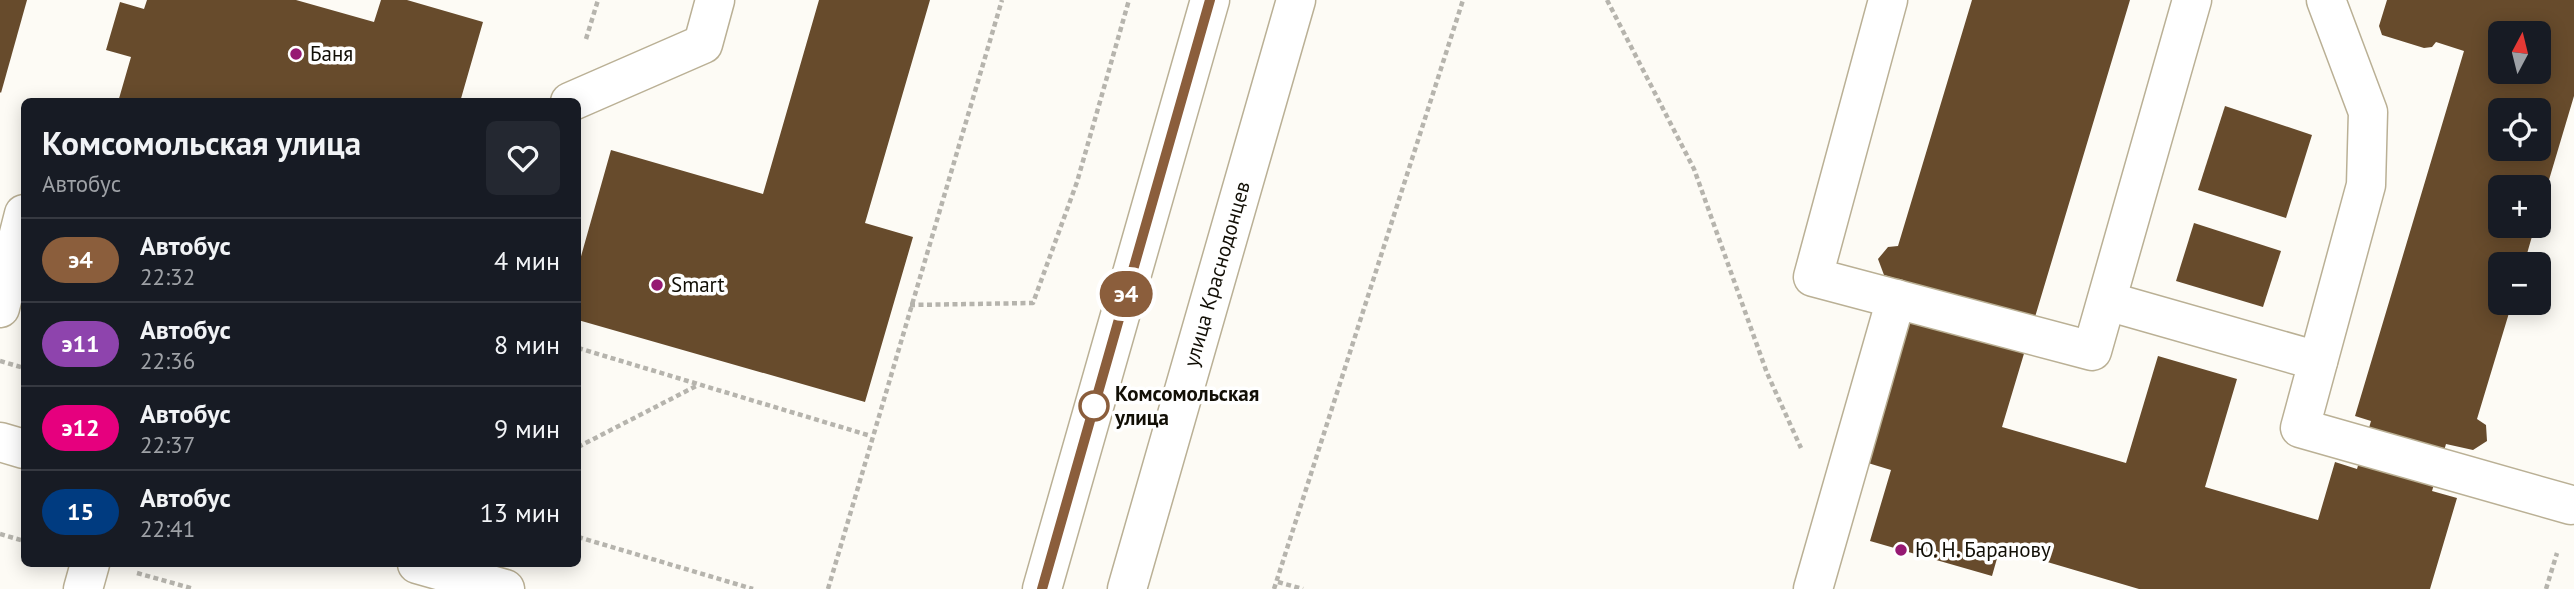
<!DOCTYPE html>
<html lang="ru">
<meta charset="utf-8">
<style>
:root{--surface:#171b24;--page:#242831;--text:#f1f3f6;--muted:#9ea1a6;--line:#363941}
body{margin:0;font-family:"PT Sans",sans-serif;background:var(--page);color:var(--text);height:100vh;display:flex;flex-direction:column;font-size:26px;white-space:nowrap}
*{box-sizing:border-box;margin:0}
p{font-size:23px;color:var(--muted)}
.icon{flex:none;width:38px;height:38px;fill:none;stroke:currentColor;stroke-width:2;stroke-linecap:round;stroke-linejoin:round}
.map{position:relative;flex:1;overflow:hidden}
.side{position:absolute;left:21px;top:98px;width:560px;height:469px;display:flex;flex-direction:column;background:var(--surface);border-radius:10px;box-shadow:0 4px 18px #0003}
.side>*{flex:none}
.badge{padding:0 14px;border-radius:23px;font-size:24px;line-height:46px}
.needle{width:46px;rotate:7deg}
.buttons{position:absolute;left:2488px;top:21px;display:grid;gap:14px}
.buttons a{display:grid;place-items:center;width:63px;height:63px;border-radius:10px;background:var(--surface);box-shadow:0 4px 18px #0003;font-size:35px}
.map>.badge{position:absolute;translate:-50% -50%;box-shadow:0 0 0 4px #fff}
.round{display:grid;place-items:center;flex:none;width:74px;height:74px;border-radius:10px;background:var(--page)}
.headline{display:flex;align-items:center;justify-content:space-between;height:119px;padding:0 21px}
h1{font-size:33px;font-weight:700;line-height:52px}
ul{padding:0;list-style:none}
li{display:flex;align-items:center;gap:21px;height:84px;padding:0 21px;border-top:2px solid var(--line)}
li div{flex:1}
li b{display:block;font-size:26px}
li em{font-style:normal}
li .badge{min-width:77px;font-weight:700;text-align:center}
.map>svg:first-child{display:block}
</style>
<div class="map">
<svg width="2574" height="589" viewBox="0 0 2574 589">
<rect width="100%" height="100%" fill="#fdfbf5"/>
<!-- building -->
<g fill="#674b2c" fill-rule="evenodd">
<path d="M 0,0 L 27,0 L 1,93 L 0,92 Z"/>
<path d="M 147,0 L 296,0 L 374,22 L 381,0 L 407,0 L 483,22 L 460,102 L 118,102 L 131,57 L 106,50 L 120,2 L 144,9 Z"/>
<path d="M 819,0 L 930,0 L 865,223 L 913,237 L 865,402 L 578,320 L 578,267 L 611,150 L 763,194 Z"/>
<path d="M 1972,0 L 2130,0 L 2002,427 L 2126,463 L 2158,356 L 2237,379 L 2205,487 L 2318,520 L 2335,462 L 2357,469 L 2371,421 L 2355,416 L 2464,51 L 2436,42 L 2432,47 L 2424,48 L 2382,35 L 2379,26 L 2387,0 L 2574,0 L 2574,96 L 2540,210 L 2539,187 L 2501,187 L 2501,226 L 2535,226 L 2524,264 L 2501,264 L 2501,303 L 2512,303 L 2477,419 L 2486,425 L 2487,441 L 2473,450 L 2446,444 L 2432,491 L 2457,498 L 2430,589 L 2139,589 L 2000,548 L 1992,576 L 1870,541 L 1891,470 L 1868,463 L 1920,286 L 1884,275 L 1878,259 L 1888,247 L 1898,246 ZM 2501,33 L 2539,33 L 2539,72 L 2501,72 ZM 2501,110 L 2539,110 L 2539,149 L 2501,149 Z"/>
<path d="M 2225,106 L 2312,135 L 2286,218 L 2198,190 Z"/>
<path d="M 2194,223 L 2281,251 L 2263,307 L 2176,281 Z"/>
</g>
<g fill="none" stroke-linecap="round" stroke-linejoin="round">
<defs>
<g id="minor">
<path d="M 1888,0 L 1813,277 L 2092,351 L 2192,0"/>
<path d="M 2326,0 L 2368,112 L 2366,185 L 2300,428 L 2571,505"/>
<path d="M 570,102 L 703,44 L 715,0"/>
<path d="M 2107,301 L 2318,361"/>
<path d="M 0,308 L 24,214"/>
<path d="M 0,442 L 24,449"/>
<path d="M 417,564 L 505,589"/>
<path d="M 83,589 L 90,564"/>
<path d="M 1813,589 L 1896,299"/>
</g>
<g id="major">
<path d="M 1042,589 L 1210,0"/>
<path d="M 1127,589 L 1296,0"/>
</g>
</defs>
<!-- minor casing -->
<use href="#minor" stroke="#bab095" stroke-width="41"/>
<!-- major casing -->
<use href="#major" stroke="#bab095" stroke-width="41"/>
<!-- path -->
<g stroke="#b6b4ad" stroke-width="4.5" stroke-dasharray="5 3.5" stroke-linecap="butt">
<path d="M 1607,0 L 1694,169 L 1767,373 L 1801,448"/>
<path d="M 586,39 L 598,0"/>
<path d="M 910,305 L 1033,303 L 1077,182 L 1129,0"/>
<path d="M 578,348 L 871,436"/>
<path d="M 0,361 L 24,368"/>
<path d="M 578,447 L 698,385"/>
<path d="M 0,534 L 24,541"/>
<path d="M 578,537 L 753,589"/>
<path d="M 137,573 L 194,589"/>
<path d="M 1278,582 L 1303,589"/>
<path d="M 828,589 L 1002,0"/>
<path d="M 1274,589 L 1463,0"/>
<path d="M 2546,589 L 2557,553"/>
</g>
<!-- minor -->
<use href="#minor" stroke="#fff" stroke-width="38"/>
<!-- major -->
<use href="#major" stroke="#fff" stroke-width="38"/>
</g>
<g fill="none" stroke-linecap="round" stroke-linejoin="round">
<defs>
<path id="line" d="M 1042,589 L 1210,0"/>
</defs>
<!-- line casing -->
<use href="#line" stroke="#fff" stroke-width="16"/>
<!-- line -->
<use href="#line" stroke="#8b5e3c" stroke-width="10"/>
</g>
<!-- markers -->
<g fill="#961972" stroke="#fff" stroke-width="2.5">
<circle cx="296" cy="54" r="7"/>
<circle cx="657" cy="285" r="7"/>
<circle cx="1901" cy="550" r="7"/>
</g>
<circle fill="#fff" stroke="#8b5e3c" stroke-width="3.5" cx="1094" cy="406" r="14"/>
<g text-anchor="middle" stroke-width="7" stroke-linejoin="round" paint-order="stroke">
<!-- poi labels -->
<g font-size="21" fill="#120f06" stroke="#fff" text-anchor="start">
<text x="310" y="61">Баня</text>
<text x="671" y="292">Smart</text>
<text x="1915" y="557">Ю. Н. Баранову</text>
</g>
<!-- street labels -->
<g font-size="21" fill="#120f06" stroke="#fff">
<text transform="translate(1217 274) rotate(-74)" y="7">улица Краснодонцев</text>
</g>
<!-- stop labels -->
<g font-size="21" font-weight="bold" fill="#120f06" stroke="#fff" text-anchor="start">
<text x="1115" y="401">Комсомольская<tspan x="1115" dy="24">улица</tspan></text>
</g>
</g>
</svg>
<div class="buttons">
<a><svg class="needle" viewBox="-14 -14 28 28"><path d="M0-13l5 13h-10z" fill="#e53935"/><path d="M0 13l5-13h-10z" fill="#9ea1a6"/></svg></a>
<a><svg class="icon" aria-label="locate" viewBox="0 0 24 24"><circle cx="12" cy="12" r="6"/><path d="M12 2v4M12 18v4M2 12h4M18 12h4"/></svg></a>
<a>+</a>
<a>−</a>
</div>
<b class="badge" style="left:1126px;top:294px;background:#8b5e3c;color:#fff">э4</b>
<section class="side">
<div class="headline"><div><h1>Комсомольская улица</h1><p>Автобус</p></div><a class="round"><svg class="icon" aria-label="heart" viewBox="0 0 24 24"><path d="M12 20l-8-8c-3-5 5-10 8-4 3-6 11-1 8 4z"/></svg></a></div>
<ul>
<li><span class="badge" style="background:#8b5e3c;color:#fff">э4</span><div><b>Автобус</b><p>22:32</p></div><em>4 мин</em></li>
<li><span class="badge" style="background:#8e44ad;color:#fff">э11</span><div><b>Автобус</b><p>22:36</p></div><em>8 мин</em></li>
<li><span class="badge" style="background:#e6007e;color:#fff">э12</span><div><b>Автобус</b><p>22:37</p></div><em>9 мин</em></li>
<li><span class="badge" style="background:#003b80;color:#fff">15</span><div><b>Автобус</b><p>22:41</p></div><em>13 мин</em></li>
</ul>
</section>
</div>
